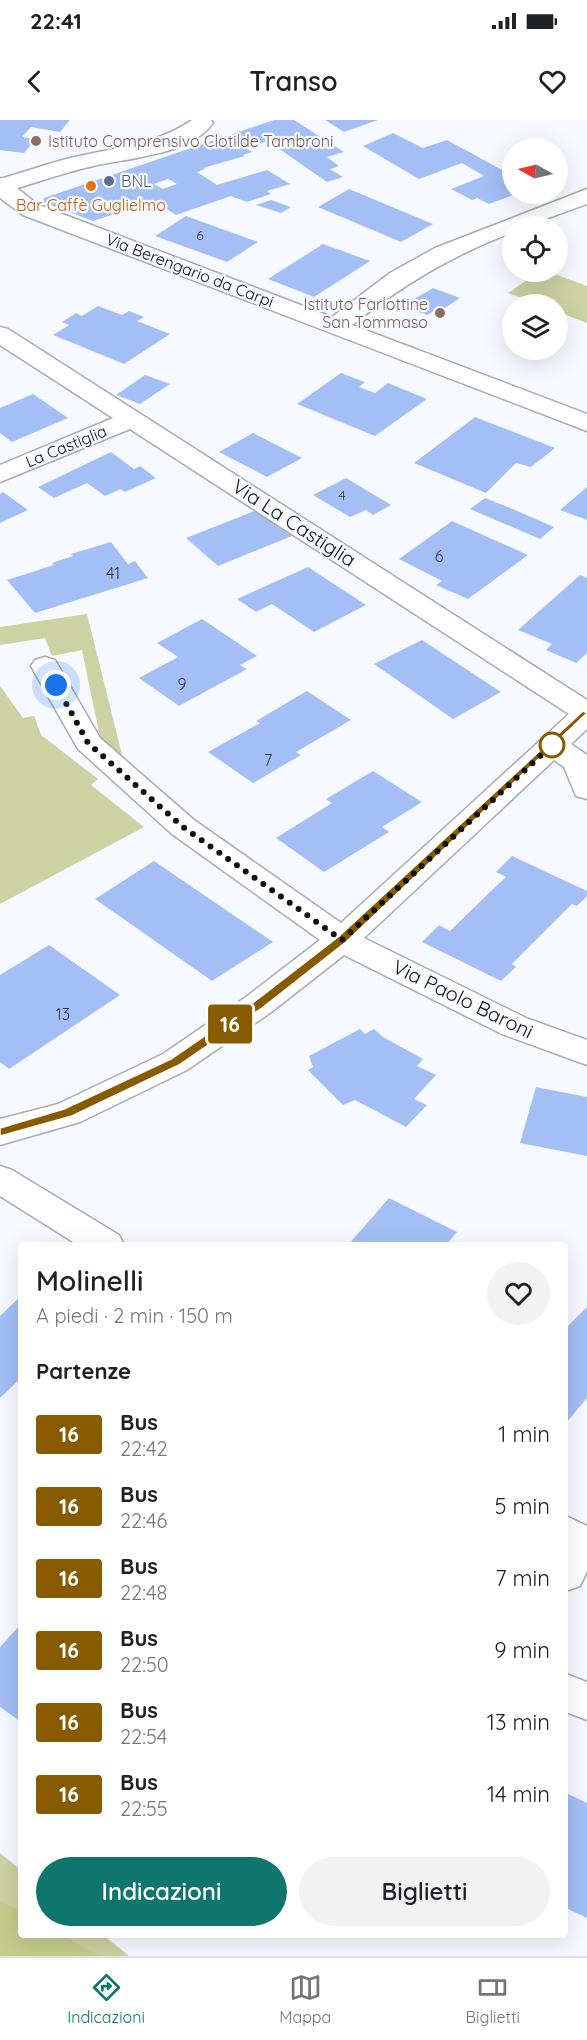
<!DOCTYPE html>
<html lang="it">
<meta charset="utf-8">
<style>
:root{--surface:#fff;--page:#f2f2f2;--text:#202124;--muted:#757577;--line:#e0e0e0;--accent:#0f766e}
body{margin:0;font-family:Quicksand,sans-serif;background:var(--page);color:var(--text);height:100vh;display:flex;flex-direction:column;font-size:22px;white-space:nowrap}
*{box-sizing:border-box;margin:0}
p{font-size:20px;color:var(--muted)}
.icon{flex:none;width:33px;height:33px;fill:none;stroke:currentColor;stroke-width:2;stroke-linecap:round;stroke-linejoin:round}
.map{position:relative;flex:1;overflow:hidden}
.drawer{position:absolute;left:18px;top:1122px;width:550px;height:696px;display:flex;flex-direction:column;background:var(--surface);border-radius:6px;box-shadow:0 6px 24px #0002}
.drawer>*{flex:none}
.badge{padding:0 12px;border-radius:4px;font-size:21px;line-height:39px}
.needle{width:39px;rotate:278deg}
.controls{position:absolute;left:502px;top:18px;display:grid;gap:12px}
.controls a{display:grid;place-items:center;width:66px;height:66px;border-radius:50%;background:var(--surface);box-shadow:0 6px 24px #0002;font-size:30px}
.you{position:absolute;width:30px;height:30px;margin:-15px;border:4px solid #fff;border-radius:50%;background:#1a73e8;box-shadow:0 0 0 9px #1a73e833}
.map>.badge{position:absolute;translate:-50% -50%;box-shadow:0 0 0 3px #fff}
h2{padding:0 18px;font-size:22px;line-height:54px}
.round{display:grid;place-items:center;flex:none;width:63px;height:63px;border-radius:32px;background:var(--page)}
.summary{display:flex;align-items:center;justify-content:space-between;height:102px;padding:0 18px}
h1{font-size:28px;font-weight:600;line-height:45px}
.primary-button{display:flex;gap:12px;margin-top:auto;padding:12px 18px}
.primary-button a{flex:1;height:69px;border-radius:36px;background:var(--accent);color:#fff;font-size:24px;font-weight:600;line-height:69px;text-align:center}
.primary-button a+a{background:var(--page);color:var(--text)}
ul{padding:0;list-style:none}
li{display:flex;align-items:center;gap:18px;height:72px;padding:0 18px}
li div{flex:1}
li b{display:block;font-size:22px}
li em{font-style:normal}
li .badge{min-width:66px;font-weight:700;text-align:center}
.status{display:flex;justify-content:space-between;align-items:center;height:42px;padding:0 30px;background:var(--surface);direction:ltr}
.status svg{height:16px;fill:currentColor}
header{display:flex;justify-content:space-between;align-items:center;height:78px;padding:0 18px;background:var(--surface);font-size:27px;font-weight:600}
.tab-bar{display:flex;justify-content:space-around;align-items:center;height:84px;border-top:2px solid var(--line);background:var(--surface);font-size:16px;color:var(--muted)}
.tab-bar a{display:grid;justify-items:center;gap:3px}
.tab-bar .current{color:var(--accent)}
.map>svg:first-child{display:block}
</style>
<div class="status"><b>22:41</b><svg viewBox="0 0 49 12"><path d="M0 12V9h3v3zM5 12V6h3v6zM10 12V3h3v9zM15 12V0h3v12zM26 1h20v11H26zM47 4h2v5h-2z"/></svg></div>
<header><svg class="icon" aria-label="back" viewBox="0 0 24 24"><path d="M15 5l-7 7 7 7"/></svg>Transo<svg class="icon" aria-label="heart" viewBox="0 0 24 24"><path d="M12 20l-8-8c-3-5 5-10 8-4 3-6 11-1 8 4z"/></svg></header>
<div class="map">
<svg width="587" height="1836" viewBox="0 0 587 1836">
<rect width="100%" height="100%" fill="#f6f9ff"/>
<!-- green -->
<g fill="#ccd2a2">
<path d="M 539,152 L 549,152 L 587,166 L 587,203 L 558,192 L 558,184 L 538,184 L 508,173 Z"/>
<path d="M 87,494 L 123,639 L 101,622 L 82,530 L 52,536 L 45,518 L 0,525 L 0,507 Z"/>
<path d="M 0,566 L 23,598 L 34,596 L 41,615 L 98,659 L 91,665 L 144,707 L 0,784 Z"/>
<path d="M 0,1733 L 21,1750 L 21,1815 L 103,1815 L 129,1836 L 0,1836 Z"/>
</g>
<!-- forest -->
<path fill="#c5cc8c" d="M 0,1781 L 21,1792 L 21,1815 L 62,1815 L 99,1836 L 0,1836 Z"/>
<!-- building -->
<g fill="#a3bff6" fill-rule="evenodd">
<path d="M 0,0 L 70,0 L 60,12 L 31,7 L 22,17 L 36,19 L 24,33 L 0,30 Z"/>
<path d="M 274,0 L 294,0 L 344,32 L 327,37 L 339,46 L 330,49 L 343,57 L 327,62 L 268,21 L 246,28 L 252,32 L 243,35 L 245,36 L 203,48 L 205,49 L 197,52 L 217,65 L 267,50 L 290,64 L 267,71 L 271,74 L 247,82 L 231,76 L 176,95 L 165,88 L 168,86 L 159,80 L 93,101 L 43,82 L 44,78 ZM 168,59 L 177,64 L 163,69 L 154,64 Z"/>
<path d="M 325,0 L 378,0 L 344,12 Z"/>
<path d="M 393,13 L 423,28 L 447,20 L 513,56 L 513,75 L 489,84 L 477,78 L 472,80 L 451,69 L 484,56 L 462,43 L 419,59 L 363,26 Z"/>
<path d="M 349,69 L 433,104 L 401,122 L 318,87 Z"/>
<path d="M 271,80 L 291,87 L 281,93 L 256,85 Z"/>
<path d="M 186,96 L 258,122 L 227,142 L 155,116 Z"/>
<path d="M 323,124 L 370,141 L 314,177 L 268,159 Z"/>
<path d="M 433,168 L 460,178 L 439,192 L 434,191 L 427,195 L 402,186 Z"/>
<path d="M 98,186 L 122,195 L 129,191 L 144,197 L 137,201 L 170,214 L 124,244 L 53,215 L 69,205 L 62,202 L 76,193 L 82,196 Z"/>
<path d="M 341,253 L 365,262 L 359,267 L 375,273 L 388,263 L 427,279 L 375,316 L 297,284 Z"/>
<path d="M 145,255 L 170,264 L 140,284 L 116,275 Z"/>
<path d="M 33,274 L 68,298 L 12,322 L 0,313 L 0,288 Z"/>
<path d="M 475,297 L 555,328 L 531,347 L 516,343 L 486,373 L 414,343 Z"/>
<path d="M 253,313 L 302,338 L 267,357 L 219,332 Z"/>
<path d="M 111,332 L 134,349 L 140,346 L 156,358 L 125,372 L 121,369 L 105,376 L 87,363 L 54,378 L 38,367 Z"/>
<path d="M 346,358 L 391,385 L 373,395 L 366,390 L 350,397 L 313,375 Z"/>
<path d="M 587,367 L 587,400 L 560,390 Z"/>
<path d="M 3,372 L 28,390 L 0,403 L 0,374 Z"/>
<path d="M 485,378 L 515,390 L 554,407 L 540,419 L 470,389 Z"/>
<path d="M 257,390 L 292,416 L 218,446 L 186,418 Z"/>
<path d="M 452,401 L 528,435 L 468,479 L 436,465 L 442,461 L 399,439 Z"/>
<path d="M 111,422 L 128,444 L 135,441 L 148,458 L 35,493 L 7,460 L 54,445 L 52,443 L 73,436 L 71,434 Z"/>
<path d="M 308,447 L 366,485 L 314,512 L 272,484 L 256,492 L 237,479 Z"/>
<path d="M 580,455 L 587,458 L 587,533 L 576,543 L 546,530 L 552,524 L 518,510 Z"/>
<path d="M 202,499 L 257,536 L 240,545 L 247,549 L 179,586 L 139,558 L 178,537 L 157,523 Z"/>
<path d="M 422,520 L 501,572 L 453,599 L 374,544 Z"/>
<path d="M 307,571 L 351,600 L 296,632 L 301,635 L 253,663 L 208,632 L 260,603 L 256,601 Z"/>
<path d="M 373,651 L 422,682 L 382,707 L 389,712 L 324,752 L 276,718 L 332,683 L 326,679 Z"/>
<path d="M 512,736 L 587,771 L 587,776 L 577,786 L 572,784 L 512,844 L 516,847 L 501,861 L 422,822 L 439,805 L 450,811 L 493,769 L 506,757 L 496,752 Z"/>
<path d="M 154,741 L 273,822 L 212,861 L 95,779 Z"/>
<path d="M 49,825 L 120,875 L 9,949 L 0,942 L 0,855 Z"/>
<path d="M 360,909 L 365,914 L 374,909 L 383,917 L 423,939 L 417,946 L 436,955 L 414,979 L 427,985 L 406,1007 L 355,980 L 343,985 L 308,950 L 313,947 L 309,936 Z"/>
<path d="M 536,967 L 587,977 L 587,1036 L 520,1023 Z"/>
<path d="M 389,1078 L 457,1112 L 446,1125 L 348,1125 Z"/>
<path d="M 21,1176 L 21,1258 L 0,1278 L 0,1196 Z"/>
<path d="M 587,1187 L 587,1278 L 566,1303 L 566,1208 Z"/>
<path d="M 21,1504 L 21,1602 L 0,1587 L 0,1527 Z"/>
<path d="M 566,1673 L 587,1683 L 587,1798 L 566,1788 Z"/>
</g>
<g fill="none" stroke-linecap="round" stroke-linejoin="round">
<defs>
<g id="minor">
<path d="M 0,58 C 11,61 28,78 39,85 L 332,197 L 390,153 L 435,128 L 587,69 L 587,84 L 526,106 L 513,106 L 513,112 C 451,136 404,164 352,205 L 587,294 L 587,311 L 23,95 L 0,78 Z"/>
<path d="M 0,207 L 8,209 L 587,580 L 587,609 L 571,624 L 587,635 L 587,679 L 576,676 L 564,647 L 554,640 L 364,818 L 526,898 L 587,920 L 587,945 L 502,914 L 344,835 L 270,893 L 187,950 L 80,1002 L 0,1025 L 0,999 L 58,984 L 163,934 L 246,877 L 320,820 L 172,714 L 78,629 L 31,546 L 35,540 L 45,537 L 55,540 L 100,618 L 194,700 L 341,803 L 569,594 L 130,309 L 0,362 L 0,345 L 113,298 L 0,225 Z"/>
<path d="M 0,1046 L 12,1050 L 119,1115 L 124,1125 L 78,1125 L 0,1076 Z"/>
<path d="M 566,1396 L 587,1406 L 587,1451 L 580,1466 L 566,1471 Z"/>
<path d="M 566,1554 L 587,1562 L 587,1600 L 566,1592 Z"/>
</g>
<path id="major" d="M 192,0 L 211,0 L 213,3 C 190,36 124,38 89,47 C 59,54 30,65 0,73 L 0,59 C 29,51 59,39 89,34 C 126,26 160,22 192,0 Z"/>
</defs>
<!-- minor casing -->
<use href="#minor" stroke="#a7aaaf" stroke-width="3"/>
<!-- major casing -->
<use href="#major" stroke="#a7aaaf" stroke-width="3"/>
<!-- minor -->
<use href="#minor" fill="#fff" fill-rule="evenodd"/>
<!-- major -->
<use href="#major" fill="#fff" fill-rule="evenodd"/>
</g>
<!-- line -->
<path fill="#885b00" stroke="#fff" stroke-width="1.5" d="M 583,591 L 587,593 L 346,822 L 262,888 L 179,945 L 72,996 L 0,1016 L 0,1008 L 64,989 L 171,939 L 254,882 L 338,817 Z"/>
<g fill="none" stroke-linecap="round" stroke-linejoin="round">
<!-- walk -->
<path stroke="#101113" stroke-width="6" stroke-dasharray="0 10.8" d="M 56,565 L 88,623 L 104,637 L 183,707 L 342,820 L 552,625"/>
</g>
<!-- markers -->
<g fill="#8d6e63" stroke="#f6f9ff" stroke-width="2">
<circle cx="36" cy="21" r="6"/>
<circle cx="440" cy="193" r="6"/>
</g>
<circle fill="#5c6f8a" stroke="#f6f9ff" stroke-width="2" cx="109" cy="61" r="6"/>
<circle fill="#e8710a" stroke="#f6f9ff" stroke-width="2" cx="91" cy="66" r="6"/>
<circle fill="#fff" stroke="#885b00" stroke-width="3" cx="552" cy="625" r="12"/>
<g text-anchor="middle" stroke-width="4.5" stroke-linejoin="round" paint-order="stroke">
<!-- far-number labels -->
<g font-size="14" fill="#353c4c">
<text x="200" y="120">6</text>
<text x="342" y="380">4</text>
</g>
<!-- far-education labels -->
<g font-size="16" fill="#785e54" stroke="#f6f9ff" text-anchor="start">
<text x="48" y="27">Istituto Comprensivo Clotilde Tambroni</text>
<text x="428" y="190" text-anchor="end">Istituto Farlottine<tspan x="428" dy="18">San Tommaso</tspan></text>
</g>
<!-- far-service labels -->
<g font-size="16" fill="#4e5e75" stroke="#f6f9ff" text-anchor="start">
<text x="121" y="67">BNL</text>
</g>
<!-- far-food labels -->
<g font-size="16" fill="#c56008" stroke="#f6f9ff">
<text x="91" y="91">Bar Caffè Guglielmo</text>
</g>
<!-- far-street labels -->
<g font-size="16" fill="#101113" stroke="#f6f9ff">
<text transform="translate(190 150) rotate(21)" y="6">Via Berengario da Carpi</text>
<text transform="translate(66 326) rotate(-22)" y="6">La Castiglia</text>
</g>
<!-- number labels -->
<g font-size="16" fill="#353c4c">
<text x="439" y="442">6</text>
<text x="113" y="459">41</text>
<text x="182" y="570">9</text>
<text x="268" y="646">7</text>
<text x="63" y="900">13</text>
</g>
<!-- street labels -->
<g font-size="20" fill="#101113" stroke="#f6f9ff">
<text transform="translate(294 403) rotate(33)" y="7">Via La Castiglia</text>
<text transform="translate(463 879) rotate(26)" y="7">Via Paolo Baroni</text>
</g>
</g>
</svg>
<div class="controls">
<a><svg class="needle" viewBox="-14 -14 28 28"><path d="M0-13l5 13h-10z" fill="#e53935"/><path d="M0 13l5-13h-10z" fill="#757577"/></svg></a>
<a><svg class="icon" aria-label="locate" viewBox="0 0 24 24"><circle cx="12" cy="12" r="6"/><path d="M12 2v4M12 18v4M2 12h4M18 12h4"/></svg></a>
<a><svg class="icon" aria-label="layers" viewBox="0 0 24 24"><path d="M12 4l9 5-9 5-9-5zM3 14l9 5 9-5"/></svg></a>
</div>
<div class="you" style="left:56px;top:565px"></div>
<b class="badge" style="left:230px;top:904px;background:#885b00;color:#fff">16</b>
<section class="drawer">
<div class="summary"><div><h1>Molinelli</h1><p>A piedi · 2 min · 150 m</p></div><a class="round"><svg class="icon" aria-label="heart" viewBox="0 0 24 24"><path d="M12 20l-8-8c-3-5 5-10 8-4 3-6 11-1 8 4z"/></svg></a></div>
<h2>Partenze</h2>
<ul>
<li><span class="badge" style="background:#885b00;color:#fff">16</span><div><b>Bus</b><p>22:42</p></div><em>1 min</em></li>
<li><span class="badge" style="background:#885b00;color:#fff">16</span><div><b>Bus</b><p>22:46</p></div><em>5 min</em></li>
<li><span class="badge" style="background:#885b00;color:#fff">16</span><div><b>Bus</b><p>22:48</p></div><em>7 min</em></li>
<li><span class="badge" style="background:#885b00;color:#fff">16</span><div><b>Bus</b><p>22:50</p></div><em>9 min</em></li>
<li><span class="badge" style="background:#885b00;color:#fff">16</span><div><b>Bus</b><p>22:54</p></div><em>13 min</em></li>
<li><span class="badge" style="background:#885b00;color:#fff">16</span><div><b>Bus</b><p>22:55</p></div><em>14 min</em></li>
</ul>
<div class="primary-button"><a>Indicazioni</a><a>Biglietti</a></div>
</section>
</div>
<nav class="tab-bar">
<a class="current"><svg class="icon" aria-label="directions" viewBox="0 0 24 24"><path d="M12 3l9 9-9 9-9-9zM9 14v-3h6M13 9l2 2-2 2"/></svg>Indicazioni</a>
<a><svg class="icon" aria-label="map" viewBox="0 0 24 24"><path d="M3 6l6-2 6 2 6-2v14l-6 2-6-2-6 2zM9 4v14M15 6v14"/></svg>Mappa</a>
<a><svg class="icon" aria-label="tickets" viewBox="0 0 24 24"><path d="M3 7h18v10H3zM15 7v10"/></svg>Biglietti</a>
</nav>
